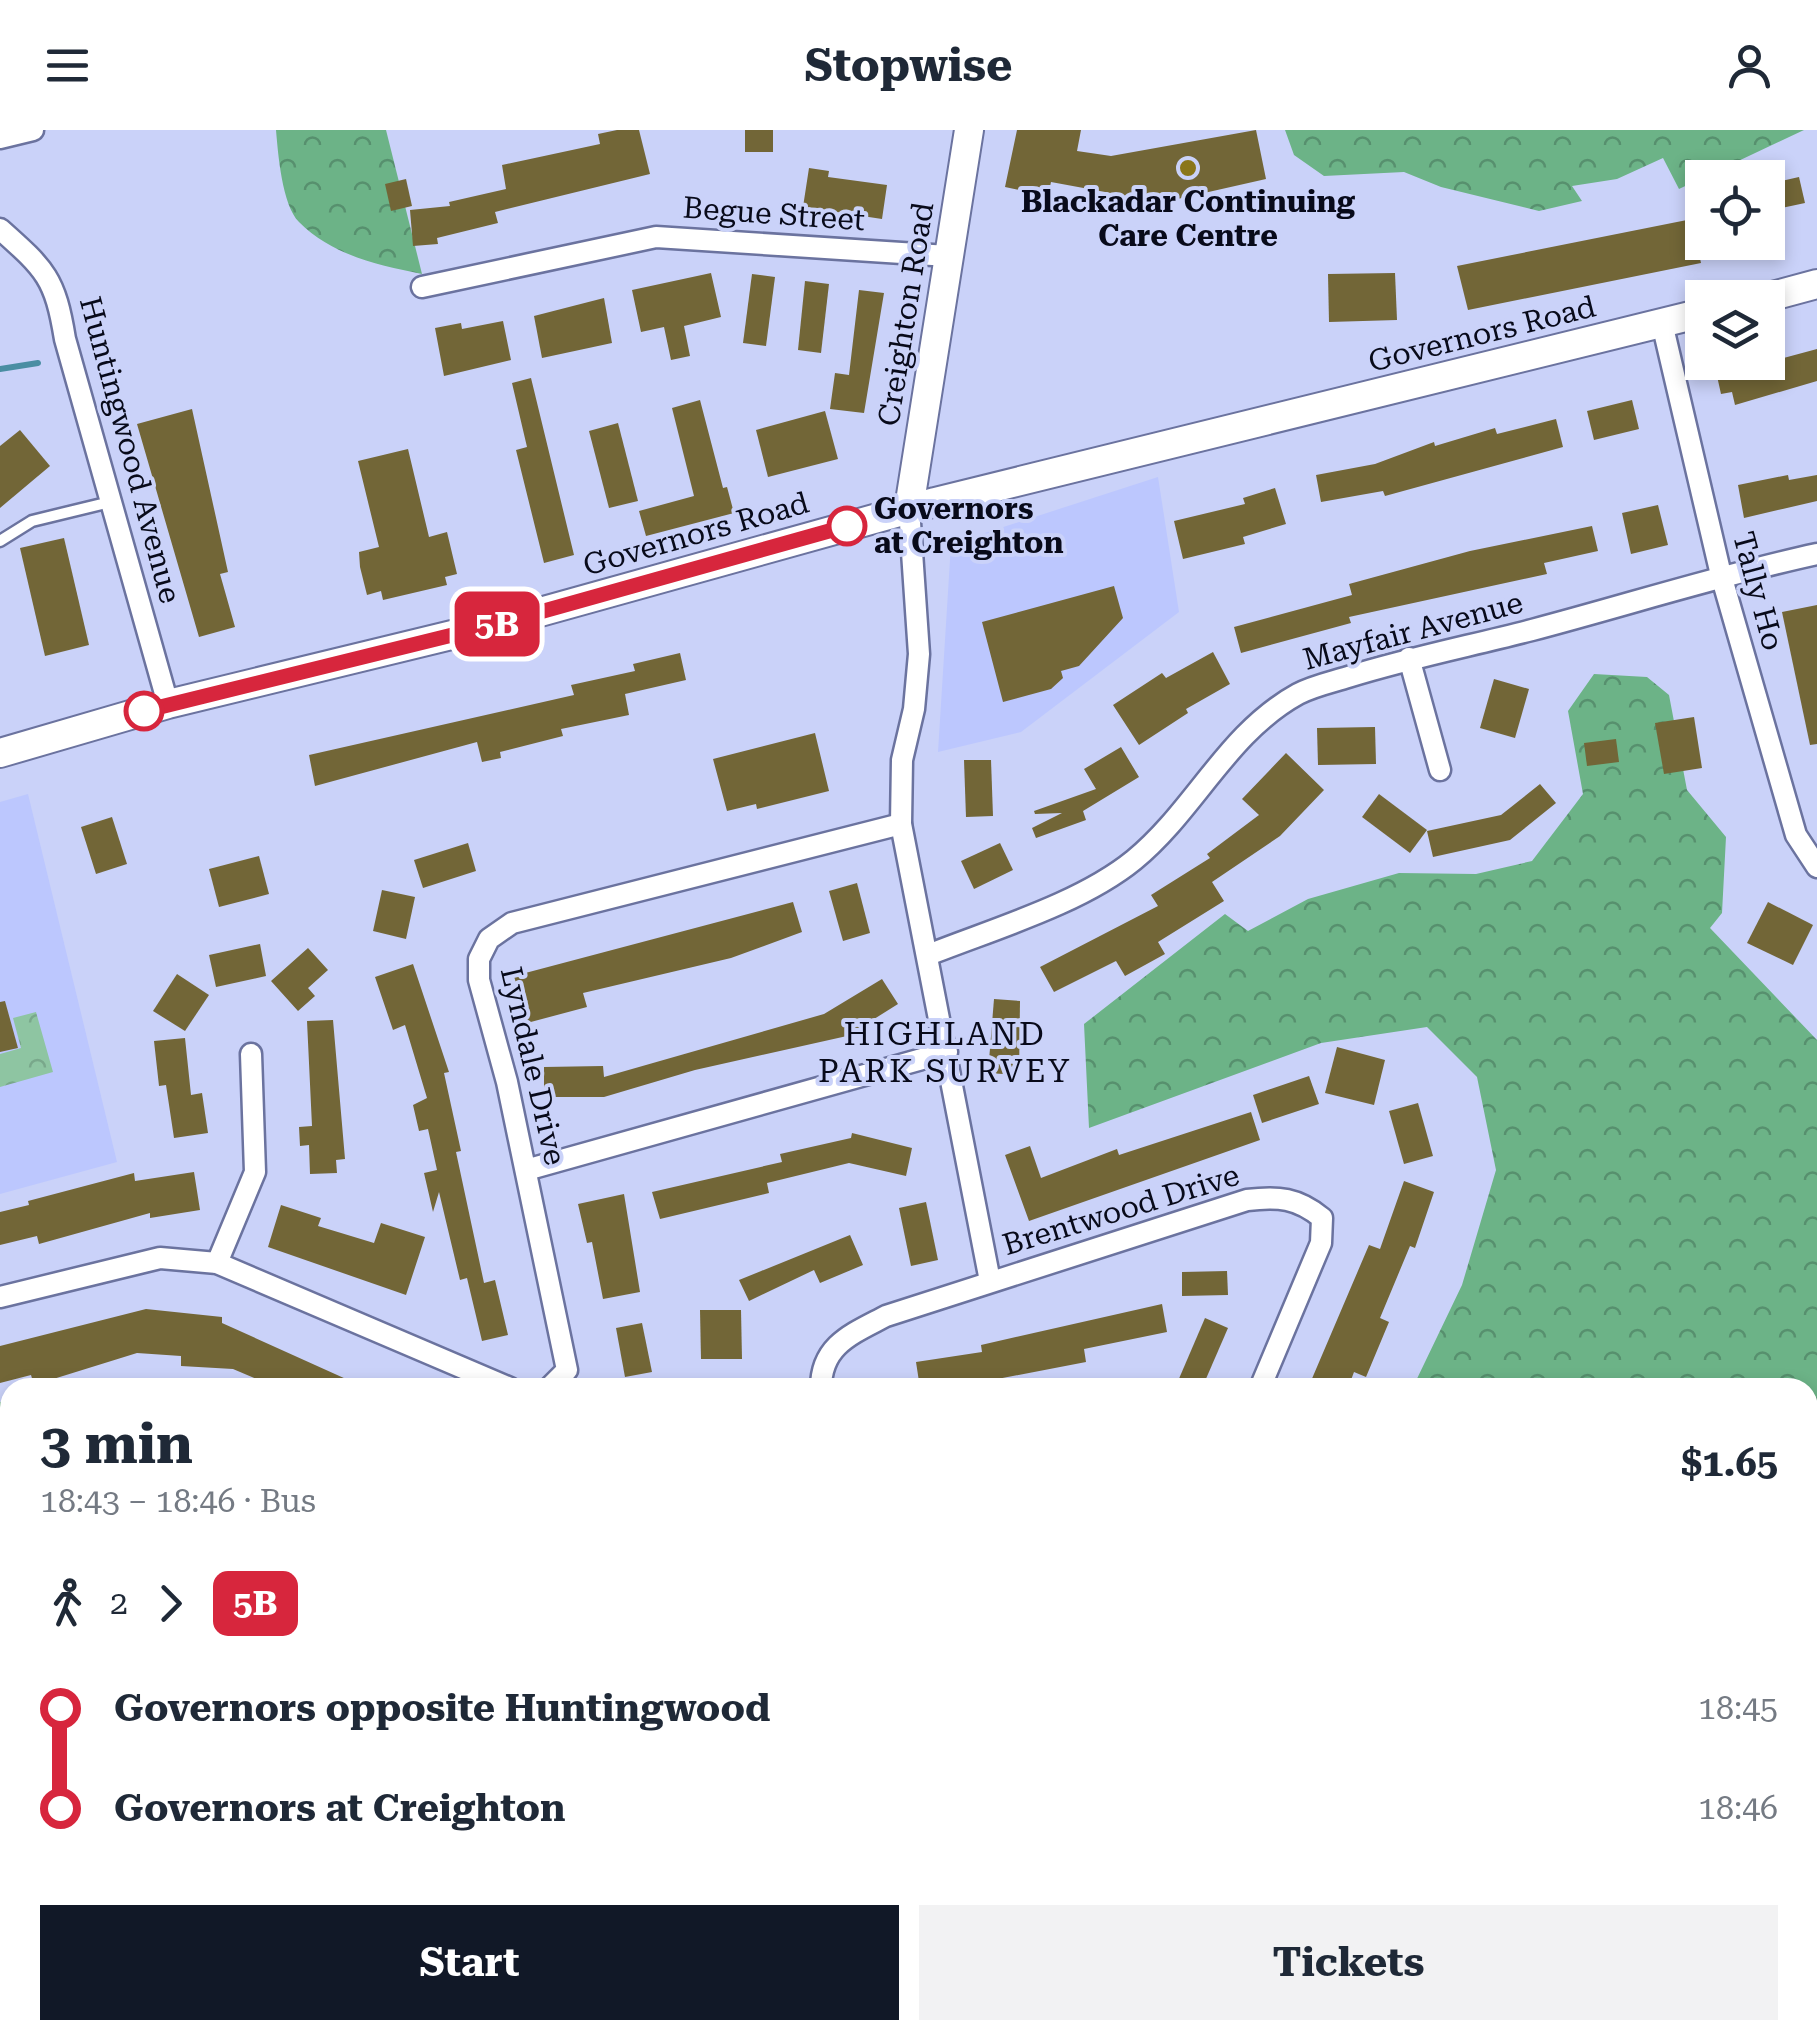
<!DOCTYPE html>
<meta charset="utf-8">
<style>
:root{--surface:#fff;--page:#f2f2f3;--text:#1f2937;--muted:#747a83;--accent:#111827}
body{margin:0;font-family:"Roboto Serif",serif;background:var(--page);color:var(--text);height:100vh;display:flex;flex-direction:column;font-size:38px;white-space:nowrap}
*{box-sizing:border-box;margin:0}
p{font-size:32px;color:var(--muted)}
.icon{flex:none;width:55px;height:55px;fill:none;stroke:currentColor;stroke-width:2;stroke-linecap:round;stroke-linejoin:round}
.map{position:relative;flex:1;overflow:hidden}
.sheet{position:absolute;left:0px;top:1248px;width:1818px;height:662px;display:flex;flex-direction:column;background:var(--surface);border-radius:30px 30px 0 0;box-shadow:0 5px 15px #0003}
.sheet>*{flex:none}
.badge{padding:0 20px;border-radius:15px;font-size:35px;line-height:65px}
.buttons{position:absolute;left:1685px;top:30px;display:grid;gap:20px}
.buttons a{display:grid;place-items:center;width:100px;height:100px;border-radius:0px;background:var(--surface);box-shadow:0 5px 15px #0003;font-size:50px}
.map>.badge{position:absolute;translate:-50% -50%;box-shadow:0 0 0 5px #fff}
.legs{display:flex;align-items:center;gap:15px;height:110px;padding:0 40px;font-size:32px}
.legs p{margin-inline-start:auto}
.summary{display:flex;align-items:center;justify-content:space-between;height:170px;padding:0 40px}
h1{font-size:55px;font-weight:700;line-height:75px}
.primary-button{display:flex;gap:20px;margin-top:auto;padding:20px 40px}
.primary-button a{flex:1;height:115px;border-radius:0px;background:var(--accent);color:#fff;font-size:40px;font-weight:700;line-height:115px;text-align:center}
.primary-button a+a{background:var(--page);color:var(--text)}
ul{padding:0 40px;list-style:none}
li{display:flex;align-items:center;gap:35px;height:100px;font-size:38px}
li i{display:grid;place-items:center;width:15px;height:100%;margin:0 12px;background:currentColor}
li i::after{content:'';width:25px;height:25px;margin:-12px;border:8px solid;border-radius:50%;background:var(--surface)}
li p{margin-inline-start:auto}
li:first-child i{background:linear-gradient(#0000 50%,currentColor 0)}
li:last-child i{background:linear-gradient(currentColor 50%,#0000 0)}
header{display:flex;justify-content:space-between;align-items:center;height:130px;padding:0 40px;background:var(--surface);font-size:45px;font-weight:700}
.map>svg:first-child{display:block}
</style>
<header><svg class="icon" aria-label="menu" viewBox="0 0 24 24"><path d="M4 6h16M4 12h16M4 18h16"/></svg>Stopwise<svg class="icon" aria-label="person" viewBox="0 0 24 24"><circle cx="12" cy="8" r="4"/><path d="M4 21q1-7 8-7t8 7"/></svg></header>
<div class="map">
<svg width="1817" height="1908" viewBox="0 0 1817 1908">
<defs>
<pattern id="forest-crowns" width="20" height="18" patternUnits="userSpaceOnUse" patternTransform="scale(2.5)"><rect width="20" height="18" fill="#6cb387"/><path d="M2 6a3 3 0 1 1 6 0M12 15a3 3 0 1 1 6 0" fill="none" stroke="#57906e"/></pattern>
<pattern id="park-crowns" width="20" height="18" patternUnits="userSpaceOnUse" patternTransform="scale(2.5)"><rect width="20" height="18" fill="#8ec5a2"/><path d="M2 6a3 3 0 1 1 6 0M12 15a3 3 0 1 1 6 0" fill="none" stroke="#79a88b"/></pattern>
</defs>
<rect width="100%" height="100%" fill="#cad2f9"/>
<!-- built -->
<g fill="#bcc7fe">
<path d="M 1158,347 L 1179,482 L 1021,602 L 938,622 L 951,414 Z"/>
<path d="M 28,664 L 117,1032 L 0,1064 L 0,672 Z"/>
</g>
<!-- forest -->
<g fill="url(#forest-crowns)">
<path d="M 276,0 L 386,0 L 422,144 C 377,135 332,125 299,92 C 282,75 278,23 276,0 Z"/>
<path d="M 1285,0 L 1804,0 L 1679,59 L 1663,28 L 1617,49 L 1572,56 L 1582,71 L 1539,81 L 1441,57 L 1404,42 L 1324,46 L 1294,25 Z"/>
<path d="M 1594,544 L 1647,547 L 1669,565 L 1687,660 L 1726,707 L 1722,783 L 1710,798 L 1817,910 L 1817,1908 L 1163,1908 L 1163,1900 L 1808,1900 L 1808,1258 L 1413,1257 L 1462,1155 L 1496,1040 L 1477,947 L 1427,897 L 1321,913 L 1089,998 L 1084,894 L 1225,784 L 1248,801 L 1308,769 L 1399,743 L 1476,744 L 1532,731 L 1583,664 L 1568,581 Z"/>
<path d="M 10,1269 L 10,1900 L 549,1900 L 533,1908 L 0,1908 L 0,1272 Z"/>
</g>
<!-- park -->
<g fill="url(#park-crowns)">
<path d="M 36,882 L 53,942 L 0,957 L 0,924 L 21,918 L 13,888 Z"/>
<path d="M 513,1900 L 1163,1900 L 1163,1908 L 496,1908 Z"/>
</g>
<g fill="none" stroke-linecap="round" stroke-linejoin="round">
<!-- stream -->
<g stroke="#4a8ea3" stroke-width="6">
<path d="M 0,239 L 38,233"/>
<path d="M 1808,1342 L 1817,1299"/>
<path d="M 109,1900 L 111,1908"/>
</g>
</g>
<!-- building -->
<g fill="#726637">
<path d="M 617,0 L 639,0 L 650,44 L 495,82 L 498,93 L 437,108 L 438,114 L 413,116 L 410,80 L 450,76 L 449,72 L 506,59 L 502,35 L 600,14 L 598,4 Z"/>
<rect x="745" y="0" width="28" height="22"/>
<path d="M 1017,0 L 1081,0 L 1077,21 L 1111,26 L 1256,0 L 1266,49 L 1120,82 L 1116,64 L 1051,52 L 1048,66 L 1005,57 Z"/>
<path d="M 809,38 L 829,41 L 828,47 L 887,55 L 882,89 L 803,77 Z"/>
<path d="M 1799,47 L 1805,73 L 1768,81 L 1768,54 Z"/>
<path d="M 406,49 L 412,76 L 391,81 L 385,54 Z"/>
<path d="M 1692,89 L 1701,133 L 1468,180 L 1457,136 Z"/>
<path d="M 711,143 L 721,187 L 684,196 L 690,226 L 671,230 L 664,197 L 641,202 L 632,160 Z"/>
<path d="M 1395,143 L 1397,190 L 1329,192 L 1328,144 Z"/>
<path d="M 752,144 L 775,147 L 766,216 L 743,213 Z"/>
<path d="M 805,151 L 829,154 L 821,223 L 798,220 Z"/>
<path d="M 859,160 L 884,163 L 864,283 L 830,279 L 835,243 L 849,245 Z"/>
<path d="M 604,168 L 612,213 L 542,228 L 534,186 Z"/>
<path d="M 503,191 L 511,230 L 444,246 L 435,198 L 461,193 L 462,199 Z"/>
<path d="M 1817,219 L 1817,251 L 1735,275 L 1732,262 L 1721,264 L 1717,246 Z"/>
<path d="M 531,248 L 574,425 L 544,433 L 516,320 L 527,317 L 512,253 Z"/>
<path d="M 700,270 L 723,358 L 727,357 L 734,383 L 646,406 L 639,381 L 694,366 L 672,278 Z"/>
<path d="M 1632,270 L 1639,299 L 1594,310 L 1587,281 Z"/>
<path d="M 192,279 L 228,442 L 220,444 L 235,497 L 199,507 L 137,294 Z"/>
<path d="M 825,281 L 838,329 L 768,347 L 756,300 Z"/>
<path d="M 1556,289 L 1563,317 L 1385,366 L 1383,361 L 1321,372 L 1316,345 L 1375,334 L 1434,312 L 1435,316 L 1495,298 L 1497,304 Z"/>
<path d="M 618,293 L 638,371 L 609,378 L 589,301 Z"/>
<path d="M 20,300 L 50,336 L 0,378 L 0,316 Z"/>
<path d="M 408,319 L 429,407 L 447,402 L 457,444 L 445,447 L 447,455 L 383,470 L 381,461 L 367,465 L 360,437 L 359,422 L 379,417 L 358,331 Z"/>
<path d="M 1788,345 L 1789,350 L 1817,345 L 1817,371 L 1744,388 L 1738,355 Z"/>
<path d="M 1275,358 L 1286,394 L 1243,407 L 1245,414 L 1183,429 L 1174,391 L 1245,374 L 1243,368 Z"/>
<path d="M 1658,375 L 1668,415 L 1631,424 L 1622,383 Z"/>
<path d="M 1592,396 L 1598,421 L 1544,433 L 1547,444 L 1349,487 L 1351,493 L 1241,523 L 1234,497 L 1352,465 L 1349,454 L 1470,421 Z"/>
<path d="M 64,408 L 89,515 L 45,526 L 20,418 Z"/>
<path d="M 1114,456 L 1123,488 L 1079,536 L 1061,541 L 1063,548 L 1051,559 L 1003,572 L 982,492 Z"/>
<path d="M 1817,475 L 1817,614 L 1810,615 L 1782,482 Z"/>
<path d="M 1213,522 L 1230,554 L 1186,579 L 1188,583 L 1139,615 L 1113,575 L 1162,543 L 1166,548 Z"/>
<path d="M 680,523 L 686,550 L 625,564 L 629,585 L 561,599 L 563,606 L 500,622 L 501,628 L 482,632 L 477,612 L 315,656 L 309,625 L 574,565 L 571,555 L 635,541 L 633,534 Z"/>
<path d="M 1494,549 L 1529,559 L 1515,608 L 1480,598 Z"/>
<path d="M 1694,587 L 1702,638 L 1664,644 L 1655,593 Z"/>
<path d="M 1375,597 L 1376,634 L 1318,635 L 1317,598 Z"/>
<path d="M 815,603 L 829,661 L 757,679 L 756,674 L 727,681 L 713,629 Z"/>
<path d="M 1616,609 L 1619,632 L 1587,636 L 1584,613 Z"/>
<path d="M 1121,617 L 1139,647 L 1083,681 L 1086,690 L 1036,708 L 1032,698 L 1062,683 L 1035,684 L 1034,681 L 1096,659 L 1084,639 Z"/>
<path d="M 1286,623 L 1324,660 L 1280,706 L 1212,752 L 1224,771 L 1158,812 L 1165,824 L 1125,846 L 1116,831 L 1054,862 L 1040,837 L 1158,776 L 1151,765 L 1210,728 L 1207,724 L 1259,685 L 1242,669 Z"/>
<path d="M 964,630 L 991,630 L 993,686 L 966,687 Z"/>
<path d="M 1540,654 L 1556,673 L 1510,710 L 1433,727 L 1427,701 L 1501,685 Z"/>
<path d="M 1379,664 L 1427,700 L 1410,723 L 1362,687 Z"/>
<path d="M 112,687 L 127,734 L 96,744 L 81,697 Z"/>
<path d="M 468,713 L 476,741 L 423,758 L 414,730 Z"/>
<path d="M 1000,713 L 1013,740 L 974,759 L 961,731 Z"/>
<path d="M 259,726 L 269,764 L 219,777 L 209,739 Z"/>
<path d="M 857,753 L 870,803 L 843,811 L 829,761 Z"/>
<path d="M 382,760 L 415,767 L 406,809 L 373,801 Z"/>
<path d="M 793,772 L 802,802 L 731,828 L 583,863 L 587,877 L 527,893 L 514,846 Z"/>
<path d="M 1768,772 L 1813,795 L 1793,835 L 1747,813 Z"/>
<path d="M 260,814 L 266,846 L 216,857 L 209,825 Z"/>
<path d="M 308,818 L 328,840 L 308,858 L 315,866 L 298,881 L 271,851 Z"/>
<path d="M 413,834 L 449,942 L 444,943 L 461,1021 L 456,1022 L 484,1153 L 495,1150 L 508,1205 L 482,1211 L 467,1148 L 460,1150 L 439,1062 L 433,1082 L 424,1043 L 437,1040 L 428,999 L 419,1001 L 413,975 L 427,968 L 405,895 L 393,900 L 375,847 Z"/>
<path d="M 177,844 L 209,865 L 185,901 L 153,881 Z"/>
<path d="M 882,849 L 898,874 L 847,906 L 695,940 L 604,967 L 544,967 L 544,937 L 603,936 L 604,947 L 824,884 Z"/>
<path d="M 994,869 L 1020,871 L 1019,945 L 988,943 Z"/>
<path d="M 5,871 L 18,918 L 0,922 L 0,872 Z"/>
<path d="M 333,890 L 345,1029 L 336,1030 L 337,1043 L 310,1044 L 309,1015 L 300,1016 L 299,997 L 312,996 L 307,891 Z"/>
<path d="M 185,908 L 191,965 L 202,963 L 208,1003 L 174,1008 L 166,955 L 159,956 L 154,911 Z"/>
<path d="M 1337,917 L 1385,930 L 1374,975 L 1325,963 Z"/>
<path d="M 1309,946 L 1319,974 L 1262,993 L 1253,965 Z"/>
<path d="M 1418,973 L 1433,1026 L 1404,1034 L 1389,981 Z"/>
<path d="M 1251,982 L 1260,1010 L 1029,1091 L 1005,1025 L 1030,1016 L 1041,1048 L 1117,1019 L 1119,1025 Z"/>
<path d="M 852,1003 L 912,1018 L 906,1046 L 849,1033 L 767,1053 L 769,1063 L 660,1089 L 652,1062 L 782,1032 L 780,1024 L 851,1008 Z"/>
<path d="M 194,1042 L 200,1080 L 150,1088 L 150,1083 L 39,1114 L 37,1106 L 0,1115 L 0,1082 L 29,1075 L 28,1071 L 134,1043 L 135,1051 Z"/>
<path d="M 1404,1051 L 1434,1062 L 1415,1118 L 1410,1116 L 1380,1188 L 1389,1192 L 1366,1247 L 1354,1242 L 1348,1258 L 1308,1258 L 1369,1115 L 1380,1119 Z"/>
<path d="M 624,1064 L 640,1162 L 603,1169 L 592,1112 L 587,1113 L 578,1074 Z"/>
<path d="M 926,1072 L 938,1130 L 911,1136 L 899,1078 Z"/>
<path d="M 281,1075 L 321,1088 L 318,1096 L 374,1113 L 381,1093 L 425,1107 L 406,1165 L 268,1117 Z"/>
<path d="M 850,1105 L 863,1135 L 820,1153 L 814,1140 L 749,1171 L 739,1150 Z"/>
<path d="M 1227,1141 L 1228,1165 L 1182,1166 L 1182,1142 Z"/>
<path d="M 1162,1174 L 1167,1202 L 1084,1219 L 1086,1232 L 987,1251 L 920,1258 L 916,1232 L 982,1222 L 981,1215 Z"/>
<path d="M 146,1179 L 222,1187 L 222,1193 L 366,1258 L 296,1258 L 274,1248 L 271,1255 L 233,1239 L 181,1236 L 181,1226 L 137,1223 L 34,1255 L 31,1245 L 0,1253 L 0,1216 Z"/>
<path d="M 700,1180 L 741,1180 L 742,1229 L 701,1229 Z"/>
<path d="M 1205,1188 L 1228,1198 L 1202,1258 L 1175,1258 Z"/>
<path d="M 642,1193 L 652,1242 L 625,1247 L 616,1198 Z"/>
</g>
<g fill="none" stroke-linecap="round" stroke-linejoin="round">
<defs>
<path id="lane" d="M 0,411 L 32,391 L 110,372"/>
<g id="street">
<path d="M 0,8 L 33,0"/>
<path d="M 0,99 C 46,140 55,148 65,209 L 168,574"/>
<path d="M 422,157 L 656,107 L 948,126"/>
<path d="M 1662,193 L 1721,445 L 1796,705 L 1817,737"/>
<path d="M 909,378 L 919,524 L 914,579 L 902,630 L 901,694 L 990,1151"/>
<path d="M 1409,528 L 1440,640"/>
<path d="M 928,825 C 993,799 1080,774 1134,730 C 1195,680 1227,603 1298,564 C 1313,556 1332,552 1348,547 C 1409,528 1470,516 1532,500 C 1627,475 1720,445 1817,424"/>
<path d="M 526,1040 L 947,922"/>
<path d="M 217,1133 L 255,1042 L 251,924"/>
<path d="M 0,1167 L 160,1128 L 217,1133 L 510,1258"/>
<path d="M 549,1258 L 567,1240 L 507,952 L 479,850 L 479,829 L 489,809 L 512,793 L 901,694"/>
<path d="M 821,1258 C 821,1215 852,1204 886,1186 L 1247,1070 C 1278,1066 1298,1068 1322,1088 L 1321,1113 L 1260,1258"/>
</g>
<g id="secondary">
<path d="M 1765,168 L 1817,154"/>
<path d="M 909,378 L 969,0"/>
<path d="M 0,623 L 168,574 L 497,494 L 935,372 L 1702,183"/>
</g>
</defs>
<!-- lane casing -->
<use href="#lane" stroke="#6b739f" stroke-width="15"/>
<!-- street casing -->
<use href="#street" stroke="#6b739f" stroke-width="25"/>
<!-- secondary casing -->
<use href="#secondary" stroke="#6b739f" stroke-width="32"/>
<!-- lane -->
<use href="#lane" stroke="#fff" stroke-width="10"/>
<!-- street -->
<use href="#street" stroke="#fff" stroke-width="20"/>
<!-- secondary -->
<use href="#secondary" stroke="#fff" stroke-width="28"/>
</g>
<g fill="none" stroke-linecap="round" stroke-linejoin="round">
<defs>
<path id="line-1" d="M 144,581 L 497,494 L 847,396"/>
</defs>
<!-- line-1 casing -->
<use href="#line-1" stroke="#fff" stroke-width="22"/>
<!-- line-1 -->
<use href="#line-1" stroke="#d7263d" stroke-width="15"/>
</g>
<!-- markers -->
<circle fill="#8a761a" stroke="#cad2f9" stroke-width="4" cx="1188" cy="38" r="10"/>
<g fill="#fff" stroke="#d7263d" stroke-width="5">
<circle cx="847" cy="396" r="18"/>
<circle cx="144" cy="581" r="18"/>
</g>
<g text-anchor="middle" stroke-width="8" stroke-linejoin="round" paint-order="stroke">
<!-- poi labels -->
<g font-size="30" font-weight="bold" fill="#080a1a" stroke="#cad2f9">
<text x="1188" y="82">Blackadar Continuing<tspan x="1188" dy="34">Care Centre</tspan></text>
</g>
<!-- street labels -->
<g font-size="30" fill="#080a1a" stroke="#cad2f9">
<text transform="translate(774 84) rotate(4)" y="10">Begue Street</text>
<text transform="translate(906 184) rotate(-81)" y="10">Creighton Road</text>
<text transform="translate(1482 204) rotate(-14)" y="10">Governors Road</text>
<text transform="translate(130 320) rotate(75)" y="10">Huntingwood Avenue</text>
<text transform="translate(696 404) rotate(-16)" y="10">Governors Road</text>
<text transform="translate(1758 461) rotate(75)" y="10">Tally Ho</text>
<text transform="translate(1413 501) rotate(-15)" y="10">Mayfair Avenue</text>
<text transform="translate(533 936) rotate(77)" y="10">Lyndale Drive</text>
<text transform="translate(1121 1080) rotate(-17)" y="10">Brentwood Drive</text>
</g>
<!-- stop labels -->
<g font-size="30" font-weight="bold" fill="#080a1a" stroke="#cad2f9" text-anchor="start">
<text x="874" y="389">Governors<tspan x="874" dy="34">at Creighton</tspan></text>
</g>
<!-- neighbourhood labels -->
<g font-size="32" letter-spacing="2.5" fill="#080a1a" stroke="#cad2f9">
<text x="945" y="915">HIGHLAND<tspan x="945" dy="37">PARK SURVEY</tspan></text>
</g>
</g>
</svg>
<div class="buttons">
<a><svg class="icon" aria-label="locate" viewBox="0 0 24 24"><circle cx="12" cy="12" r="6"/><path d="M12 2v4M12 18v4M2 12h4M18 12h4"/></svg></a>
<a><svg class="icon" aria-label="layers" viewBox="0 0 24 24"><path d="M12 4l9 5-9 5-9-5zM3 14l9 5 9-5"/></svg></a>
</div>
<b class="badge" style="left:497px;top:494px;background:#d7263d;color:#fff">5B</b>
<section class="sheet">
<div class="summary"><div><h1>3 min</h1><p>18:43 – 18:46 · Bus</p></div><b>$1.65</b></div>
<div class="legs"><svg class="icon" aria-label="walk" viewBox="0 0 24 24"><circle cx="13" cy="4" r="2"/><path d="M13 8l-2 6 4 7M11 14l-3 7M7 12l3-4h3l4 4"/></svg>2<svg class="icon" aria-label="forward" viewBox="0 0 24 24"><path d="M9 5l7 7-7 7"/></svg><b class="badge" style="background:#d7263d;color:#fff">5B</b></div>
<ul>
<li><i style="color:#d7263d"></i><b>Governors opposite Huntingwood</b><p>18:45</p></li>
<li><i style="color:#d7263d"></i><b>Governors at Creighton</b><p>18:46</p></li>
</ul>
<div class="primary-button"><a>Start</a><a>Tickets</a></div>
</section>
</div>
